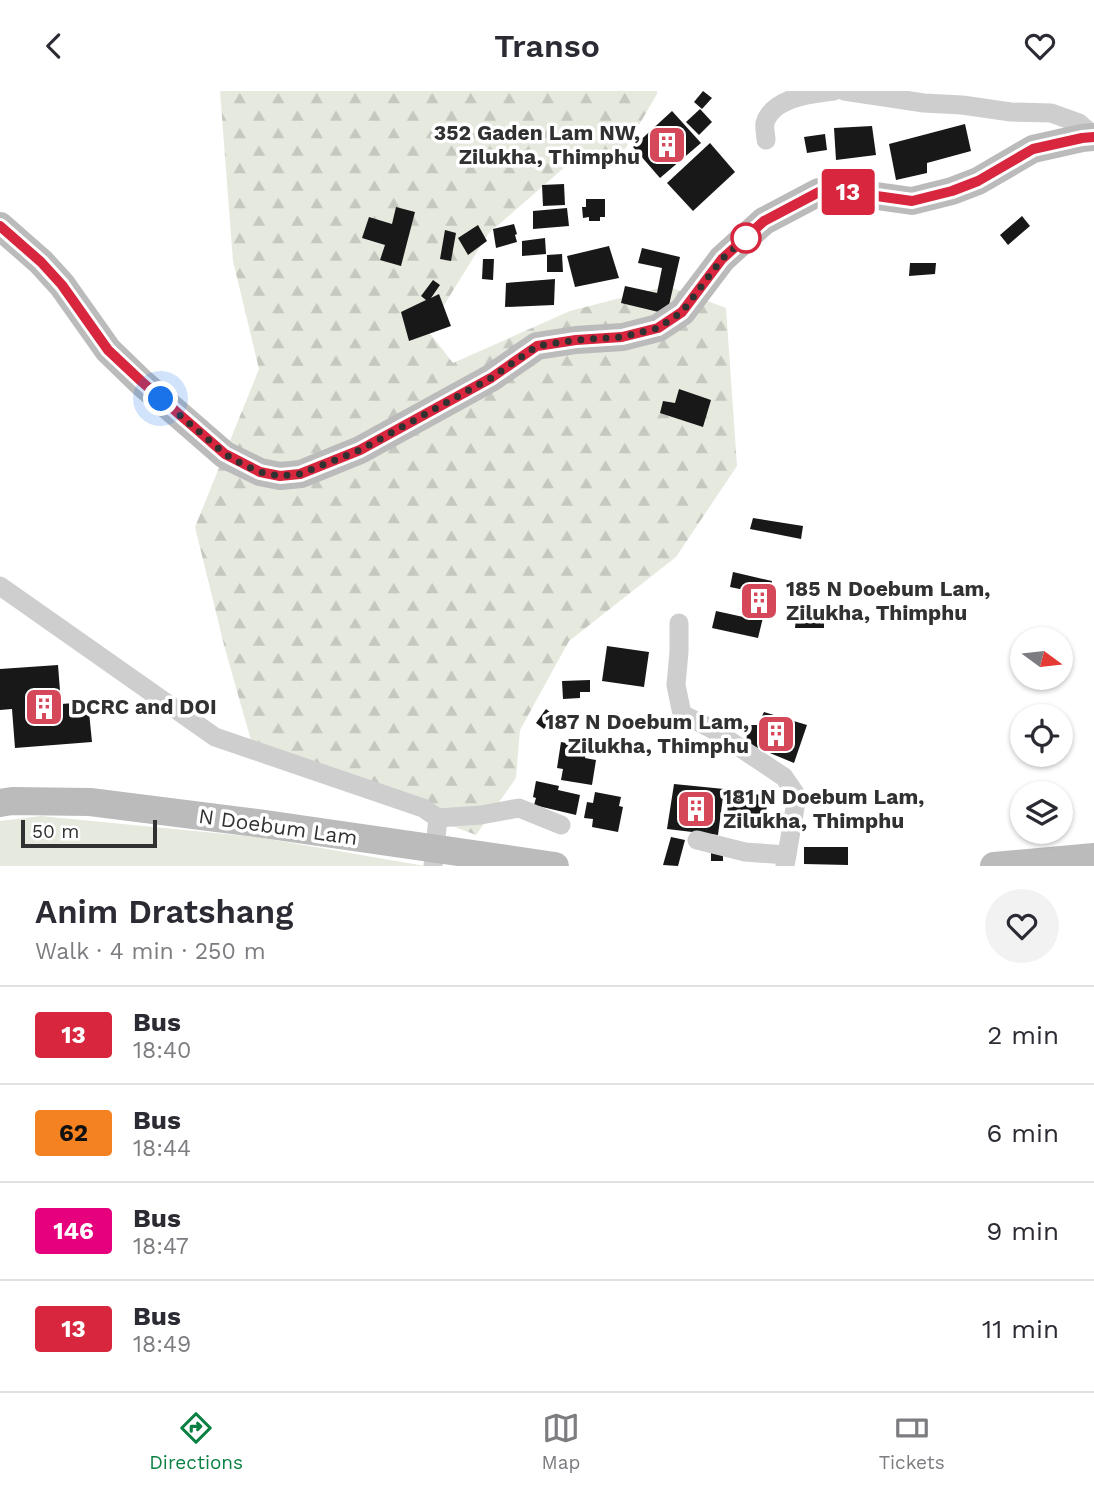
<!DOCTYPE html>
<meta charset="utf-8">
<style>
:root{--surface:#fff;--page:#f2f2f3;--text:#2b2b33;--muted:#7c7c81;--line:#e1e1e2;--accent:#0b8043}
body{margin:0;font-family:"Work Sans",sans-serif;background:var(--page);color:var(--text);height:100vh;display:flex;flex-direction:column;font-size:26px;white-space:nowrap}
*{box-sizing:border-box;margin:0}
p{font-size:23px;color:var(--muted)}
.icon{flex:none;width:38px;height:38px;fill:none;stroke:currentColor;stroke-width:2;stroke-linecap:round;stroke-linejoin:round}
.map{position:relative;height:775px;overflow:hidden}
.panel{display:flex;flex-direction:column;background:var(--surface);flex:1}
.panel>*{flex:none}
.badge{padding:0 14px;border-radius:5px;font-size:24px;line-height:46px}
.needle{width:46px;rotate:105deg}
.controls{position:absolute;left:1010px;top:536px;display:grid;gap:14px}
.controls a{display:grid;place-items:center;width:63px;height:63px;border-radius:50%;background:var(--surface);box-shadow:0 2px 5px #0004;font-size:35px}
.scale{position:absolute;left:21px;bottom:18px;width:136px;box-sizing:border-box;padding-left:7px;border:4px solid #313131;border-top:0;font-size:19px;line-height:24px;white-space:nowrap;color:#313131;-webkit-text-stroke:5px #fff;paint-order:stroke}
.you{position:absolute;width:35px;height:35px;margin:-18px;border:5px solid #fff;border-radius:50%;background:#1a73e8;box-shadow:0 0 0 10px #1a73e833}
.map>.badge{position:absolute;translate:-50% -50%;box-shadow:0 0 0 4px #fff}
.round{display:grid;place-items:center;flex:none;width:74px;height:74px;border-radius:37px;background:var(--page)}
.summary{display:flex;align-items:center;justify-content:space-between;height:119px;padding:0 35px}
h1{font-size:33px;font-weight:600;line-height:52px}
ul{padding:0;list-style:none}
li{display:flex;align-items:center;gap:21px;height:98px;padding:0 35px;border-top:2px solid var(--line)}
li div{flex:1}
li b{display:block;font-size:26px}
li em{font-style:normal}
li .badge{min-width:77px;font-weight:700;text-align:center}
header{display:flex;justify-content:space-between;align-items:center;height:91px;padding:0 35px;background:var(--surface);font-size:32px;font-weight:600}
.menu{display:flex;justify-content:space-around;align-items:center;height:98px;border-top:2px solid var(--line);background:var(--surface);font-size:19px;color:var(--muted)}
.menu a{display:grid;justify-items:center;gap:4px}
.menu .on{color:var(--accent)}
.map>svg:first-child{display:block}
</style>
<header><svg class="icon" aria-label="back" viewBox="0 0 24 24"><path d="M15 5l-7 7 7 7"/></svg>Transo<svg class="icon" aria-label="heart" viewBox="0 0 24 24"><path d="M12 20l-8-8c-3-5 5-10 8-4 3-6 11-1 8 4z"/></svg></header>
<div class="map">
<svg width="1094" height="775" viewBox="0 0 1094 775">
<defs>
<pattern id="forest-firs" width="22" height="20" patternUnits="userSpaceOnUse" patternTransform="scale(1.75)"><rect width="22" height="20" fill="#e5e9de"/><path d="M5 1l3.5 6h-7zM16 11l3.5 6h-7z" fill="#c5c8bf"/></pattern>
</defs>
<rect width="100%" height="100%" fill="#fff"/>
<!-- green -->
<path fill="#e5e9de" d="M 41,725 L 257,746 L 425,775 L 0,775 L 0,730 Z"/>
<!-- forest -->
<path fill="url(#forest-firs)" d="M 220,0 L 657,0 L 657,3 L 625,58 L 566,75 L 488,143 L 428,240 L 453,272 L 570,220 L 667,195 L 726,217 L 737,375 L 676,466 L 569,550 L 520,639 L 516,687 L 476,744 L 254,660 L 224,554 L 195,436 L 259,278 L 233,170 Z"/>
<!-- building -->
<g fill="#181818">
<path d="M 703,0 L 712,7 L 702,18 L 694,11 Z"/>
<path d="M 700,18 L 712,31 L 699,44 L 686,31 Z"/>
<path d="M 672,20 L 701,52 L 660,87 L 633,56 Z"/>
<path d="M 965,33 L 971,60 L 927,72 L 927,82 L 896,89 L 889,53 Z"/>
<path d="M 872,35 L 876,64 L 836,69 L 834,37 Z"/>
<path d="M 825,43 L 827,59 L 807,62 L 804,46 Z"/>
<path d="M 710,52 L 735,81 L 693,120 L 667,92 Z"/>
<path d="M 564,93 L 565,114 L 543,115 L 542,94 Z"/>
<path d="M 586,108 L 605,108 L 605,126 L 600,126 L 600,130 L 589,130 L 589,126 L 583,127 L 582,116 L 586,116 Z"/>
<path d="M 396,116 L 415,121 L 401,175 L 380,169 L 385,154 L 362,147 L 369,126 L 392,133 Z"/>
<path d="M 567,117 L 569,135 L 533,138 L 533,120 Z"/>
<path d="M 1022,125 L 1030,135 L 1008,154 L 1000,144 Z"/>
<path d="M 514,133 L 517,143 L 515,144 L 517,151 L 496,157 L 493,138 Z"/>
<path d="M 478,134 L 487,150 L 468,164 L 458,147 Z"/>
<path d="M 445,139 L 456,142 L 451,170 L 440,168 Z"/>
<path d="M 545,147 L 546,163 L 522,165 L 522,150 Z"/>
<path d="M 609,155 L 619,187 L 575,196 L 567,165 Z"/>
<path d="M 642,157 L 680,166 L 667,223 L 621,212 L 625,195 L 657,202 L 662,177 L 638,172 Z"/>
<path d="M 562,163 L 563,181 L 547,181 L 547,164 Z"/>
<path d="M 483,168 L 494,168 L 493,189 L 482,188 Z"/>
<path d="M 910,172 L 936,172 L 935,183 L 909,185 Z"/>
<path d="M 555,188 L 554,214 L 505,216 L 506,192 Z"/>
<path d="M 433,189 L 440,194 L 431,207 L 439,203 L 451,235 L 409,250 L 401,221 L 426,209 L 421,205 Z"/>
<path d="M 679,298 L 711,309 L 703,336 L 660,322 L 663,310 L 675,312 Z"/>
<path d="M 753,427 L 803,435 L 801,448 L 750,438 Z"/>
<path d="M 733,481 L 772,490 L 758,547 L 712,537 L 716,520 L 748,527 L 754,501 L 730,496 Z"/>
<path d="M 796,527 L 824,527 L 824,537 L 795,537 Z"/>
<path d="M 607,555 L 649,561 L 644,596 L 602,590 Z"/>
<path d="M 58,574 L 61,613 L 88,611 L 92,651 L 15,657 L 12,618 L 0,619 L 0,578 Z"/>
<path d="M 590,589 L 590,601 L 580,601 L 580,607 L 563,608 L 562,590 Z"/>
<path d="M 546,618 L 554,624 L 544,638 L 536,632 Z"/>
<path d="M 764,621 L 807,634 L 794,672 L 746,652 L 748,634 L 758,634 Z"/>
<path d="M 561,651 L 587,656 L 585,667 L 596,669 L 592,694 L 561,689 L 563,678 L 557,677 Z"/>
<path d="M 536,690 L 559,695 L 558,699 L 580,704 L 576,724 L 534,714 L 536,707 L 533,706 Z"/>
<path d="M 674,693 L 724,698 L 718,744 L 667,738 Z"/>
<path d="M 727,699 L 768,705 L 764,738 L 728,735 Z"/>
<path d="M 595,701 L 621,706 L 619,715 L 623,716 L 618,741 L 592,736 L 593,728 L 584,727 L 587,711 L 593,712 Z"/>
<path d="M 671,746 L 685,749 L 678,775 L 663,774 Z"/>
<path d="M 804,756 L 848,756 L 848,774 L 804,773 Z"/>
<rect x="711" y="758" width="12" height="12"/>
</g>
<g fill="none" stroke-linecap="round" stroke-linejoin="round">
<!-- street -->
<g stroke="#cecece" stroke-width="19">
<path d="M 844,0 L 924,12 L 962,14 L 1011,21 L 1051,22 L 1079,32 L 1094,45"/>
<path d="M 766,49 C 766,44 764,37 765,32 C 773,6 812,3 834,0"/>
<path d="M 0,495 L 215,646 L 423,717 L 438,727 L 433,775"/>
<path d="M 679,532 L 679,561 L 676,594 L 682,623 L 712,638 L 784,686 L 797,705 L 785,775"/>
<path d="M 438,727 L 481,724 L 519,717 L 561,734"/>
<path d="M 697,749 L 745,761 L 787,764"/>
</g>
<!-- secondary -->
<g stroke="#bbb" stroke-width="28">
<path d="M 0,135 L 41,171 L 62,194 L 108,259 L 141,291 L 225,364 L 260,381 L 280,385 L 301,383 L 360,359 L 491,287 L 537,255 L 576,249 L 623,246 L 658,237 L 682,221 L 722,168 L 764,130 L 819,101 L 841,100 L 912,110 L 952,100 L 978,90 L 1033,58 L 1082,47 L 1094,46"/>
<path d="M 0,712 L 12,710 L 90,711 L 257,732 L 555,775"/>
<path d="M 994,775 L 1094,766"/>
</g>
</g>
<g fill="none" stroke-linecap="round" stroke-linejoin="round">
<defs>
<path id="line" d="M 0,135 L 41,171 L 62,194 L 108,259 L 141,290 L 225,363 L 260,381 L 280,385 L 300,383 L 360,359 L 491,287 L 537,255 L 576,249 L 622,246 L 658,237 L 682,221 L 722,168 L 764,130 L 819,101 L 841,100 L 912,110 L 952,100 L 978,90 L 1033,58 L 1082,47 L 1094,46"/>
</defs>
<!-- line casing -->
<use href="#line" stroke="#fff" stroke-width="16"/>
<!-- line -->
<use href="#line" stroke="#d7263d" stroke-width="10"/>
<!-- walk -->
<path stroke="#313131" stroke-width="7" stroke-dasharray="0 12.6" d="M 161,308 L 225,363 L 242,373 L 260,381 L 280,385 L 300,383 L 360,359 L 491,287 L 537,255 L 576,249 L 622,246 L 658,237 L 682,221 L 722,168 L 750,143 L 746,147"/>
</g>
<!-- icons -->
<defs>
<symbol id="building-square" viewBox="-11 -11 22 22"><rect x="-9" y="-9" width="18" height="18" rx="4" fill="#d4485a" stroke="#fff"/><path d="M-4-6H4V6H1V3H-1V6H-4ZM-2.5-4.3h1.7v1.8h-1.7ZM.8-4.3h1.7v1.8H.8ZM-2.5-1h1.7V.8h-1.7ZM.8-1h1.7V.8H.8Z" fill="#fff"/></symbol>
</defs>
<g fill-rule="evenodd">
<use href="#building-square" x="645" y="32" width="44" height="44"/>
<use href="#building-square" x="737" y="488" width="44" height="44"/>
<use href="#building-square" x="22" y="594" width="44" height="44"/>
<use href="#building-square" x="754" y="621" width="44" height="44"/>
<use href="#building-square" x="674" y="696" width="44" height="44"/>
</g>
<!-- markers -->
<circle fill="#fff" stroke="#d7263d" stroke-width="3.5" cx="746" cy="147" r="14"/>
<g text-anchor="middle" stroke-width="7" stroke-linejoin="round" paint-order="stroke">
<!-- poi labels -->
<g font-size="21" font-weight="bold" fill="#313131" stroke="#fff" text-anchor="start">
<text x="640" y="49" text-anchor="end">352 Gaden Lam NW,<tspan x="640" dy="24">Zilukha, Thimphu</tspan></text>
<text x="786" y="505">185 N Doebum Lam,<tspan x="786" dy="24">Zilukha, Thimphu</tspan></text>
<text x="71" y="623">DCRC and DOI</text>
<text x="749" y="638" text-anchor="end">187 N Doebum Lam,<tspan x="749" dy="24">Zilukha, Thimphu</tspan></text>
<text x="723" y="713">181 N Doebum Lam,<tspan x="723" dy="24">Zilukha, Thimphu</tspan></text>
</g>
<!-- street labels -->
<g font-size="21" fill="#313131" stroke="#fff">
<text transform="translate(278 736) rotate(8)" y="7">N Doebum Lam</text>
</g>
</g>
</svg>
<div class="controls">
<a><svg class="needle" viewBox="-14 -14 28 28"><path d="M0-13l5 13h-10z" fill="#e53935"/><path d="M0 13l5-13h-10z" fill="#7c7c81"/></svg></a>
<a><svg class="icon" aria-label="locate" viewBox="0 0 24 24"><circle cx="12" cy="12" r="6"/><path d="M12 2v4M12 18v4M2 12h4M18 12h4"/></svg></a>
<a><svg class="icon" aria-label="layers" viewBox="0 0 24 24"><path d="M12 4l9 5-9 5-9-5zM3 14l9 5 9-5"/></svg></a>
</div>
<div class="scale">50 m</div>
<div class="you" style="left:161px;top:308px"></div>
<b class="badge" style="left:848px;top:101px;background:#d7263d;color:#fff">13</b>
</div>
<section class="panel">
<div class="summary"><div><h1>Anim Dratshang</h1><p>Walk · 4 min · 250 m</p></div><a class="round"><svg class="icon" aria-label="heart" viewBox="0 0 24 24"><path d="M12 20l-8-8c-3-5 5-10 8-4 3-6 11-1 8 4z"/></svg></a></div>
<ul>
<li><span class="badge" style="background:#d7263d;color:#fff">13</span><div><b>Bus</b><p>18:40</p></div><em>2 min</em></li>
<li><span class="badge" style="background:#f58220;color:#111">62</span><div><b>Bus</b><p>18:44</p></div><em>6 min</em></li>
<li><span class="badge" style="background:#e6007e;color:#fff">146</span><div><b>Bus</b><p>18:47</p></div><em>9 min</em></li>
<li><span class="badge" style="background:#d7263d;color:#fff">13</span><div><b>Bus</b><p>18:49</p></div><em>11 min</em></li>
</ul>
</section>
<nav class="menu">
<a class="on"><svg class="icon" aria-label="directions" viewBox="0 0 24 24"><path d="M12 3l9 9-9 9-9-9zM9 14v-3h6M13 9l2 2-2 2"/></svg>Directions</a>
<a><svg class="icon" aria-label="map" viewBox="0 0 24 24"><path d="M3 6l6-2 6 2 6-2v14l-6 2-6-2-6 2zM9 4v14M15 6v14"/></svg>Map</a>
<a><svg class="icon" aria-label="tickets" viewBox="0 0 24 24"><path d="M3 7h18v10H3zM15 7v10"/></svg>Tickets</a>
</nav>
